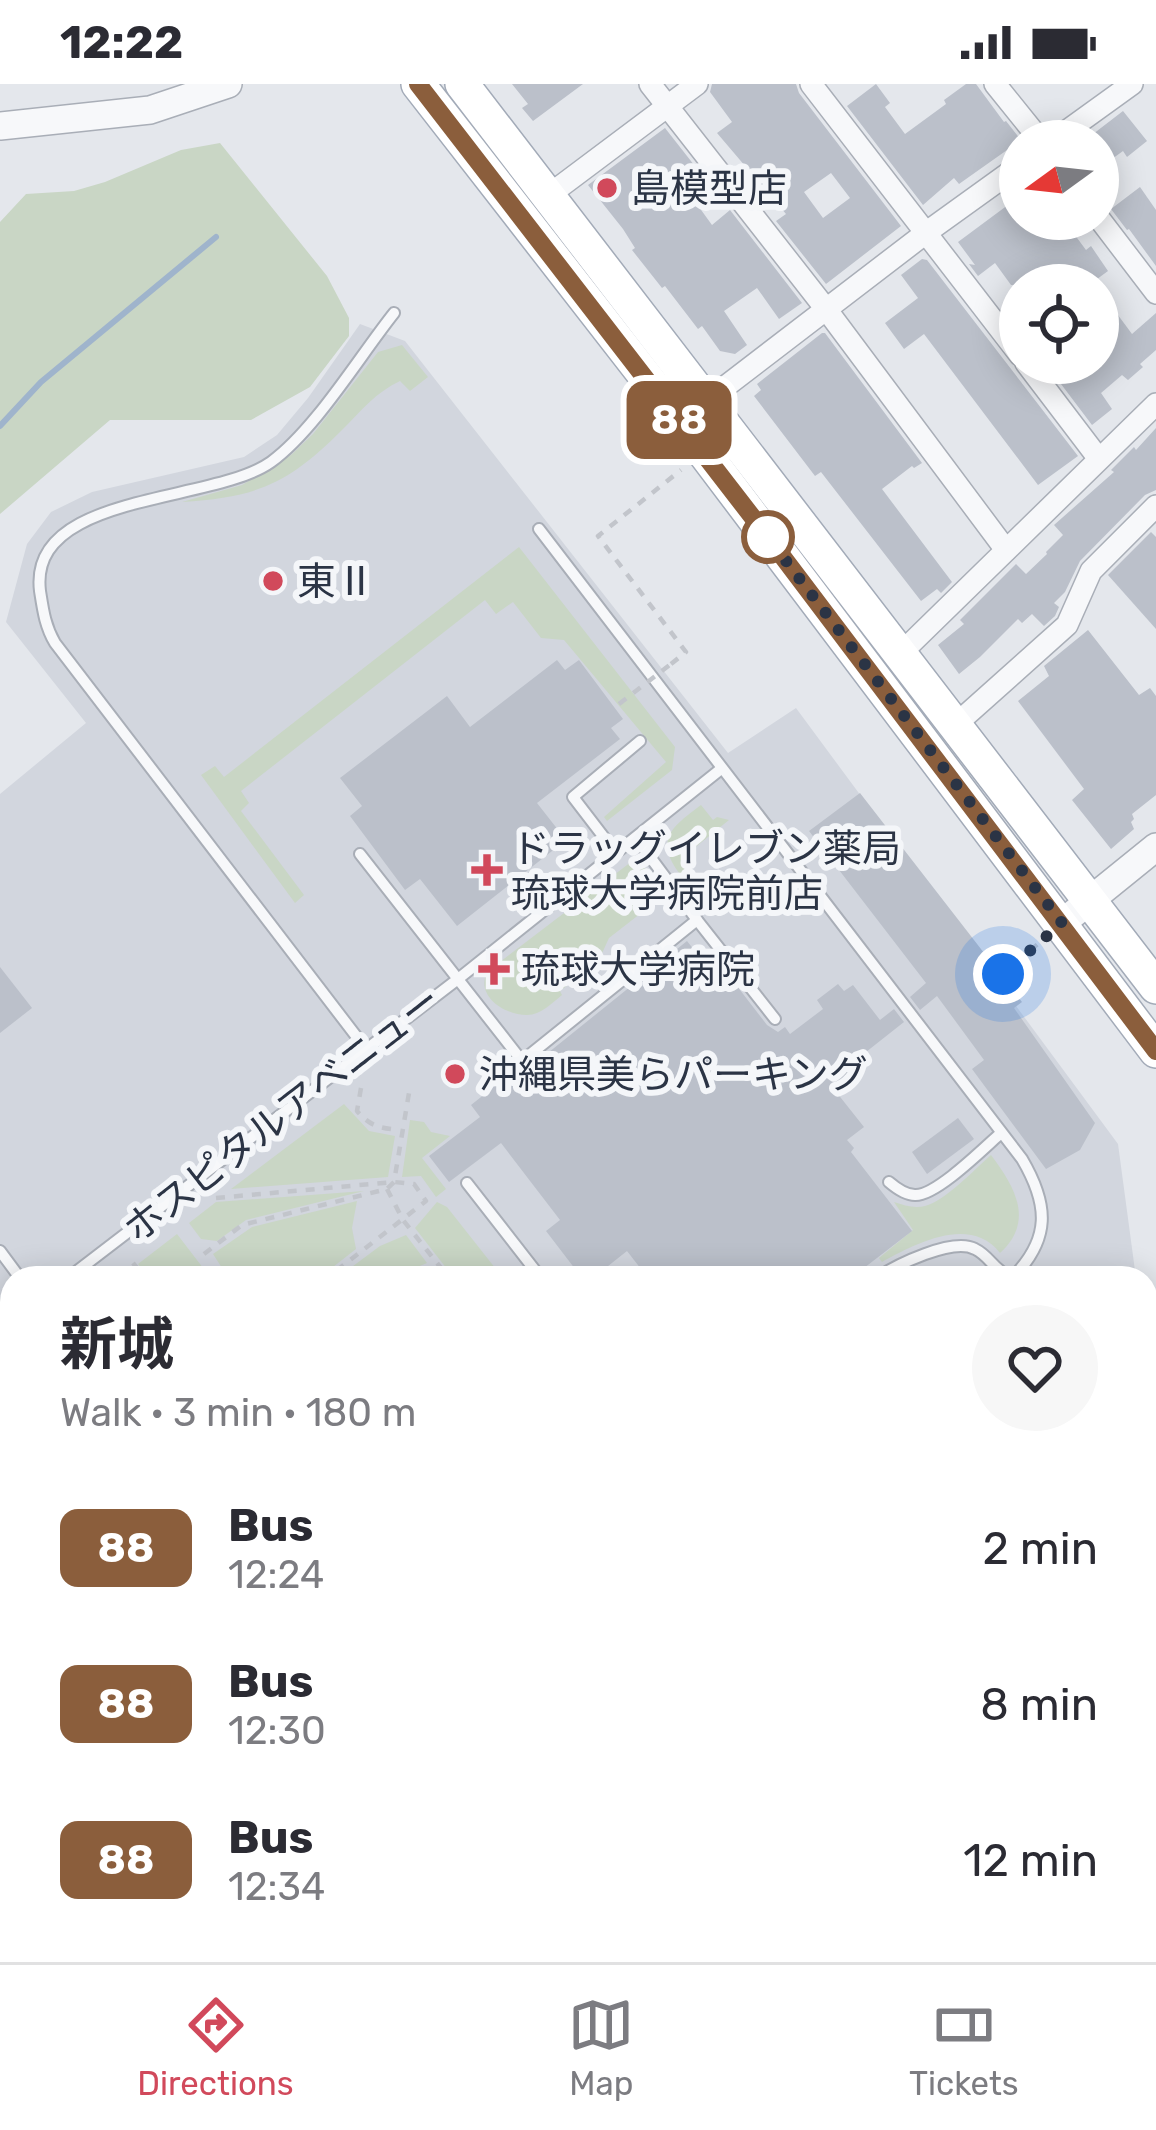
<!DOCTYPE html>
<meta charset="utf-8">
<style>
:root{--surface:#fff;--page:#f7f7f7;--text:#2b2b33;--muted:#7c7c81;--line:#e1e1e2;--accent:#d1495b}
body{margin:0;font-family:Rubik,"Noto Sans JP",sans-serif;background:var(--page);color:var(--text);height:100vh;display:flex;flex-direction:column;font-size:45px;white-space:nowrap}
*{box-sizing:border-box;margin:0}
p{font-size:39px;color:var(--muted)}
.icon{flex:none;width:66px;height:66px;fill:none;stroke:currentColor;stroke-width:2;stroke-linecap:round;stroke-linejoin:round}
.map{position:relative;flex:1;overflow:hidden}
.sheet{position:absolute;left:0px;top:1182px;width:1158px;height:696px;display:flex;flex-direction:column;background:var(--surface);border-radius:36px 36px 0 0;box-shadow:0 6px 30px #0003}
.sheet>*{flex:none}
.badge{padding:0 24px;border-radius:18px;font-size:42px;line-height:78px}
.needle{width:78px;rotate:255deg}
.fabs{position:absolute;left:999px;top:36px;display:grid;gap:24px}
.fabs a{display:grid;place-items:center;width:120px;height:120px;border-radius:50%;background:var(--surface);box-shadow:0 6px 30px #0003;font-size:60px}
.you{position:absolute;width:60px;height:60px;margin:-30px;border:9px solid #fff;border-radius:50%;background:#1a73e8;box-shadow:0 0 0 18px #1a73e833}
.map>.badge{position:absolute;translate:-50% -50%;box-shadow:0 0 0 6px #fff}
.round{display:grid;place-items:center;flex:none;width:126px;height:126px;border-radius:63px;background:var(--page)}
.overview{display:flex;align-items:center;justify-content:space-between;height:204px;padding:0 60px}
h1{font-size:57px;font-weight:700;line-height:90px}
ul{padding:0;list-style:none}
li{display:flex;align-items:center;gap:36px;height:156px;padding:0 60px}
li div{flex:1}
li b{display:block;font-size:45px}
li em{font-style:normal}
li .badge{min-width:132px;font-weight:700;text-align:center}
.status{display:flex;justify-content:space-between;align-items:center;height:84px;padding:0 60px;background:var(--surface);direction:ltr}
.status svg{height:33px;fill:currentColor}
.menu{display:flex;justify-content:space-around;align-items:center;height:168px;border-top:3px solid var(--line);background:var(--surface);font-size:33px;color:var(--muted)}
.menu a{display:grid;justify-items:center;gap:6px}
.menu .current{color:var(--accent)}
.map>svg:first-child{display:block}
</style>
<div class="status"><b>12:22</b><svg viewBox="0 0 49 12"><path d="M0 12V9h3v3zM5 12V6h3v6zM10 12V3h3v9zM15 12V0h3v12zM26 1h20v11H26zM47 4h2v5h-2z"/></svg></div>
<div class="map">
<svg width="1156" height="1878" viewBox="0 0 1156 1878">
<rect width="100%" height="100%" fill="#e4e7ec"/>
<!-- built -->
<g fill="#d2d6de">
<path d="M 360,240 L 405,257 L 728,669 L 796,624 L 1118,1060 L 1136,1194 L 12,1194 L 12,1526 L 0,1516 L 0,710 L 86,639 L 6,538 L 27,460 L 51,428 L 92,408 L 244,373 L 277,351 L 308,314 Z"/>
<path d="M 596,1866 L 838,1866 L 835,1878 L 606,1878 Z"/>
</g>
<!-- green -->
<g fill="#c9d6c5">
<path d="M 220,59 L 327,192 L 349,234 L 349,252 L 310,303 L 251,336 L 110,336 L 0,430 L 0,138 L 26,110 L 74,107 L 105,98 L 181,66 Z"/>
<path d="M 402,261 L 428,293 L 410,307 L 400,297 C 376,308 361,327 342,346 C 288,400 258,413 182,418 L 242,401 L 291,371 L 313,350 L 378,268 Z"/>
<path d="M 519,463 L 675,663 L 672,686 L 607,737 L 604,733 L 666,678 L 564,556 L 541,554 L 513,518 L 496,530 L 485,516 L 241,707 L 249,719 L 241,727 L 304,811 L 295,819 L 201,691 L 215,682 L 224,693 Z"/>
<path d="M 701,721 L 713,736 L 717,733 L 729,736 L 682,774 L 692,789 L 689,791 L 680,790 C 654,755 672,743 701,721 Z"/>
<path d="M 631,778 C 646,779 659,798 663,812 L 609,854 L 598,878 L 560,907 L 562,911 C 552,919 541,931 527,931 C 503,931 474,910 488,887 Z"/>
<path d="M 344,1020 L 369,1047 L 395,1052 L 388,1093 L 231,1105 Z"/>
<path d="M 410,1036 L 424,1038 L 431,1048 L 450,1052 L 422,1074 L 446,1105 L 436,1113 L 421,1092 L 402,1093 Z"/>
<path d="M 991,1071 C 1015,1103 1035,1137 1000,1169 C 970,1131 917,1159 882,1178 L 879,1174 L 913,1146 L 894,1118 C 904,1121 914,1125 925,1122 C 945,1117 974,1086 991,1071 Z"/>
<path d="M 364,1107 L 246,1136 L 217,1157 L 201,1155 L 189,1139 L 216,1118 Z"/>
<path d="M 357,1117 L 352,1144 L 356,1165 L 319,1194 L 149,1194 L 138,1180 L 177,1150 L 210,1193 L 222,1184 L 213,1170 L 252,1143 Z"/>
<path d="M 437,1118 L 447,1123 L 503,1194 L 454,1194 L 415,1144 Z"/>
<path d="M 406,1151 L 427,1179 L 410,1186 L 402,1194 L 337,1194 L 380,1162 Z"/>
</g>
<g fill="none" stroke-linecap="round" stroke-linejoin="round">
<!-- stream -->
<path stroke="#9fb4cc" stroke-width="6" d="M 0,342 L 41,298 L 216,153"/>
</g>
<!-- building -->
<g fill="#bbc0ca" fill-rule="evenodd">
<path d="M 512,0 L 583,0 L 533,37 L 522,24 L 528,20 Z"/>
<path d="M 712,0 L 796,0 L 799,9 L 901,142 L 826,200 L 776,137 L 786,130 L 717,49 L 732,38 L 710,8 ZM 831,89 L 850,114 L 823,134 L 804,108 Z"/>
<path d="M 876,0 L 890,19 L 885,23 L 905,50 L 946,20 L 944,16 L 966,0 L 976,0 L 1004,38 L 1006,37 L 1021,56 L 959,100 L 954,94 L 923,121 L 847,22 Z"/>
<path d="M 1123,27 L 1147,57 L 1127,73 L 1123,67 L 1098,85 L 1098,57 L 1084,57 Z"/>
<path d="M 665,44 L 709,100 L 691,112 L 712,141 L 730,126 L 802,219 L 779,235 L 757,204 L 724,227 L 747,261 L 735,270 L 720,267 L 702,242 L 698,245 L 665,202 L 662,204 L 632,166 L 635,164 L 623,145 L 588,101 Z"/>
<path d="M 1140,103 L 1156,126 L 1156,182 L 1129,145 L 1127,146 L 1111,125 Z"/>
<path d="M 1020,112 L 1020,135 L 1063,135 L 1086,166 L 1091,162 L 1108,187 L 1089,201 L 1011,201 L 995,179 L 978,192 L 969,180 L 975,181 L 958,158 Z"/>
<path d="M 922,175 L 927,176 L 1078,372 L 1038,401 L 924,250 L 904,265 L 885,239 L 918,214 L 901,191 Z"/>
<path d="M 1098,204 L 1132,250 L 1156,229 L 1156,266 L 1140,280 L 1143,283 L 1128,296 L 1122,291 L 1101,309 L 1112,325 L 1092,341 L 1061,300 L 1072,293 L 1062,279 L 1098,279 Z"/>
<path d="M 822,249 L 825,249 L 922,379 L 914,384 L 912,382 L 882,405 L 952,498 L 941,509 L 937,505 L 921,517 L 821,388 L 815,392 L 754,312 L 761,306 L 757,300 Z"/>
<path d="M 1156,344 L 1156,406 L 1145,411 L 1080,477 L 1065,508 L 1054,519 L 1059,523 L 1055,532 L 1044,542 L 1032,530 L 1022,539 L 1018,535 L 980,573 L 959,590 L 938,561 L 964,540 L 960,536 L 1016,480 L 1026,490 L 1047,470 L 1046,468 L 1063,451 L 1054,441 L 1114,388 L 1111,386 L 1134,363 L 1136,366 Z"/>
<path d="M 1151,448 L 1156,453 L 1156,545 L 1108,491 Z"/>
<path d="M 1088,546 L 1139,611 L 1150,604 L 1156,612 L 1156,711 L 1132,730 L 1134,735 L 1131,738 L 1134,745 L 1111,765 L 1072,716 L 1084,705 L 1018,617 L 1049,592 L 1044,582 Z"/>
<path d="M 557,576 L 565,586 L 579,576 L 623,635 L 611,644 L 620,655 L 537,719 L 566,756 L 457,842 L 420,795 L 405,806 L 350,732 L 362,722 L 340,694 L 447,612 L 470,643 Z"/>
<path d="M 860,709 L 1022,918 L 1014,924 L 1095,1039 L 1080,1066 L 1046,1085 L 972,985 L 984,976 L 937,912 L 920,926 L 910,913 L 926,899 L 809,747 Z"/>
<path d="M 687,857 L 721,900 L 730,893 L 767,941 L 778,948 L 785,943 L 790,950 L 823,925 L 817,916 L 838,900 L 844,907 L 853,901 L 880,936 L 894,925 L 904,938 L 847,983 L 855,994 L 837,1009 L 864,1043 L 847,1056 L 854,1064 L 851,1068 L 912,1147 L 851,1194 L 648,1194 L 627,1167 L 593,1194 L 582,1194 L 546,1147 L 560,1136 L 501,1059 L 449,1098 L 429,1072 L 480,1033 L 471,1021 L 515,986 L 510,980 L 520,986 L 528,985 Z"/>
<path d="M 0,883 L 32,924 L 0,949 Z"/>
<path d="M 958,1034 L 974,1055 L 927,1090 L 912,1068 Z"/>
</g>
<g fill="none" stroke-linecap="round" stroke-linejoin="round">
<defs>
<g id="service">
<path d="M 539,445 L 1022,1075 C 1049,1121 1051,1155 1012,1194"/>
<path d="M 616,769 L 573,713 L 640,657"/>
<path d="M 360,770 L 522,977 L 697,836 L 636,754"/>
<path d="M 697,836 L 775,935"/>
<path d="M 366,965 L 55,559 C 45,542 43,526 40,507 C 28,408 212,420 271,378 C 315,346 359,273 394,229"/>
<path d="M 889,1098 C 896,1104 905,1111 915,1111 C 936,1112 984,1064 1001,1049"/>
<path d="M 467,1099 L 541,1194"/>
<path d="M 0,1167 L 20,1194"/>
<path d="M 68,1194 L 458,895 L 721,685"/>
<path d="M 877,1194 C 896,1181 953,1153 975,1165 C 990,1172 993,1186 1012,1194"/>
<path d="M 0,1244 L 12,1235"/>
<path d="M 1146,1537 L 1156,1536"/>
<path d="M 759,1878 L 760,1866"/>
</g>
<g id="minor">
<path d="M 650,0 L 826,225 L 1006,466"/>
<path d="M 811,0 L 1020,271"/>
<path d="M 995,0 L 1041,57"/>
<path d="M 1053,57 L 1132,0"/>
<path d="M 549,111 L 697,0"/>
<path d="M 1098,133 L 1156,209"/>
<path d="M 1026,279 L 1099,375"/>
<path d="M 700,322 L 927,148 L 1020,81"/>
<path d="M 900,570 L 1156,320"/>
<path d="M 954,642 L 1067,541 L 1091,487 L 1156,422"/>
</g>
<g id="tertiary">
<path d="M 0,42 L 150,26 L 228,0"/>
<path d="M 1062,839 L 1156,763"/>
<path d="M 0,1557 L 12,1566"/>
<path d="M 554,1866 L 564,1878"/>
</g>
<g id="primary">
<path d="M 418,0 L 681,338 L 1156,967"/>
<path d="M 462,0 L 1156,903"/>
</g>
</defs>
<!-- service casing -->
<use href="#service" stroke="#a9aeb7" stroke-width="14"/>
<!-- minor casing -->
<use href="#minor" stroke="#a9aeb7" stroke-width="24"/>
<!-- tertiary casing -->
<use href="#tertiary" stroke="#a9aeb7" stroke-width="30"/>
<!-- primary casing -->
<use href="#primary" stroke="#a3abb8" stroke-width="36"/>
<!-- path -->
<g stroke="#c2c5cb" stroke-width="4.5" stroke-dasharray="9 9" stroke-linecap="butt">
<path d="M 671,580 L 686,568 L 598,452 L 681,386"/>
<path d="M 1003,890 L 1039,859"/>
<path d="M 361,1004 L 357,1027 C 370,1042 379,1044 399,1046"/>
<path d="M 387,1105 L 403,1136 L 441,1184"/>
<path d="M 216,1114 L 394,1098 L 414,1100 L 426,1117 L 327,1194"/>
<path d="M 204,1170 L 242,1141 L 387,1105 L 394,1098 L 410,1003"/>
<path d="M 133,1179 L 145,1194"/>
<path d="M 416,1194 L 441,1184 L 449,1194"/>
</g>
<!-- service -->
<use href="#service" stroke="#f7f8fa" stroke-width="10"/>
<!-- minor -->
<use href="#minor" stroke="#f7f8fa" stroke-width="21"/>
<!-- tertiary -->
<use href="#tertiary" stroke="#f7f8fa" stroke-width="27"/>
<!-- primary -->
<use href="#primary" stroke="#fff" stroke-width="33"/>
<!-- path-bridge -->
<path stroke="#c2c5cb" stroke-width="4.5" stroke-dasharray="9 9" stroke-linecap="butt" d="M 619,620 L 671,580"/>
</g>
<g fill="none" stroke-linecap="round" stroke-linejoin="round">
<defs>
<path id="line" d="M 418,0 L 764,448 L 1156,967"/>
</defs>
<!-- line casing -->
<use href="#line" stroke="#fff" stroke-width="27"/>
<!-- line -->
<use href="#line" stroke="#8b5e3c" stroke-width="18"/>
<!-- walk -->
<path stroke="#2b3445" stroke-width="12" stroke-dasharray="0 21.6" d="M 768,453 L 764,448 L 1062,839 L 1003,890"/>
</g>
<!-- markers -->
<g fill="#d1495b" stroke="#f4f6f9" stroke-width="4.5">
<circle cx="607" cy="104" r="12"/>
<circle cx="273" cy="497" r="12"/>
<path d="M481 768h12v12h12v12h-12v12h-12v-12h-12v-12h12z"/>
<path d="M488 867h12v12h12v12h-12v12h-12v-12h-12v-12h12z"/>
<circle cx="455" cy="990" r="12"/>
</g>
<circle fill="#fff" stroke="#8b5e3c" stroke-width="6" cx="768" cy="453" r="24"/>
<g text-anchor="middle" stroke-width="12" stroke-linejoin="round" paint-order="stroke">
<!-- poi labels -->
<g font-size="39" fill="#2b3445" stroke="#f4f6f9" text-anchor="start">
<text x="631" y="118">島模型店</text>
<text x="297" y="511">東Ⅱ</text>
<text x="511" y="778">ドラッグイレブン薬局<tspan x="511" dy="45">琉球大学病院前店</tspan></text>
<text x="521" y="899">琉球大学病院</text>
<text x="479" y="1004">沖縄県美らパーキング</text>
</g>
<!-- street labels -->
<g font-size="39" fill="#2b3445" stroke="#f4f6f9">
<text transform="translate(282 1030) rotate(-38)" y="14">ホスピタルアベニュー</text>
</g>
</g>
</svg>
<div class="fabs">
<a><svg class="needle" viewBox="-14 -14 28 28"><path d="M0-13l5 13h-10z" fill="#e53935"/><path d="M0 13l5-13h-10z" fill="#7c7c81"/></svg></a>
<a><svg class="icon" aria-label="locate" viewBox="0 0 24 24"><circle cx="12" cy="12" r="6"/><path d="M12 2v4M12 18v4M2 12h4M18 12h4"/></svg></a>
</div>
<div class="you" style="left:1003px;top:890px"></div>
<b class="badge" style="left:679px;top:336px;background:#8b5e3c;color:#fff">88</b>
<section class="sheet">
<div class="overview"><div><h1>新城</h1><p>Walk · 3 min · 180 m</p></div><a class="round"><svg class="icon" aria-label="heart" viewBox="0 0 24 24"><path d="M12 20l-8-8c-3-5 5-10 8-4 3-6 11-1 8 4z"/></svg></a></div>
<ul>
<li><span class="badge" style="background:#8b5e3c;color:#fff">88</span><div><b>Bus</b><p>12:24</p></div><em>2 min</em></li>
<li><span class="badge" style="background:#8b5e3c;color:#fff">88</span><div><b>Bus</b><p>12:30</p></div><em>8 min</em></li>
<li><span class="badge" style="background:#8b5e3c;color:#fff">88</span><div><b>Bus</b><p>12:34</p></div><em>12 min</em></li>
</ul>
</section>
</div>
<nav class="menu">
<a class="current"><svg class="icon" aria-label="directions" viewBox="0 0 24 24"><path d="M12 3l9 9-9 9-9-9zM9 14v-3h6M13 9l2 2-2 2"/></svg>Directions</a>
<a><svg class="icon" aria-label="map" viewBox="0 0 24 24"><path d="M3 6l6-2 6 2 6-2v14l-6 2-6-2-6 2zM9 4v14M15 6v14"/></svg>Map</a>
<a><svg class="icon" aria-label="tickets" viewBox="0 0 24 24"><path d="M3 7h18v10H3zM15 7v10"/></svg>Tickets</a>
</nav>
